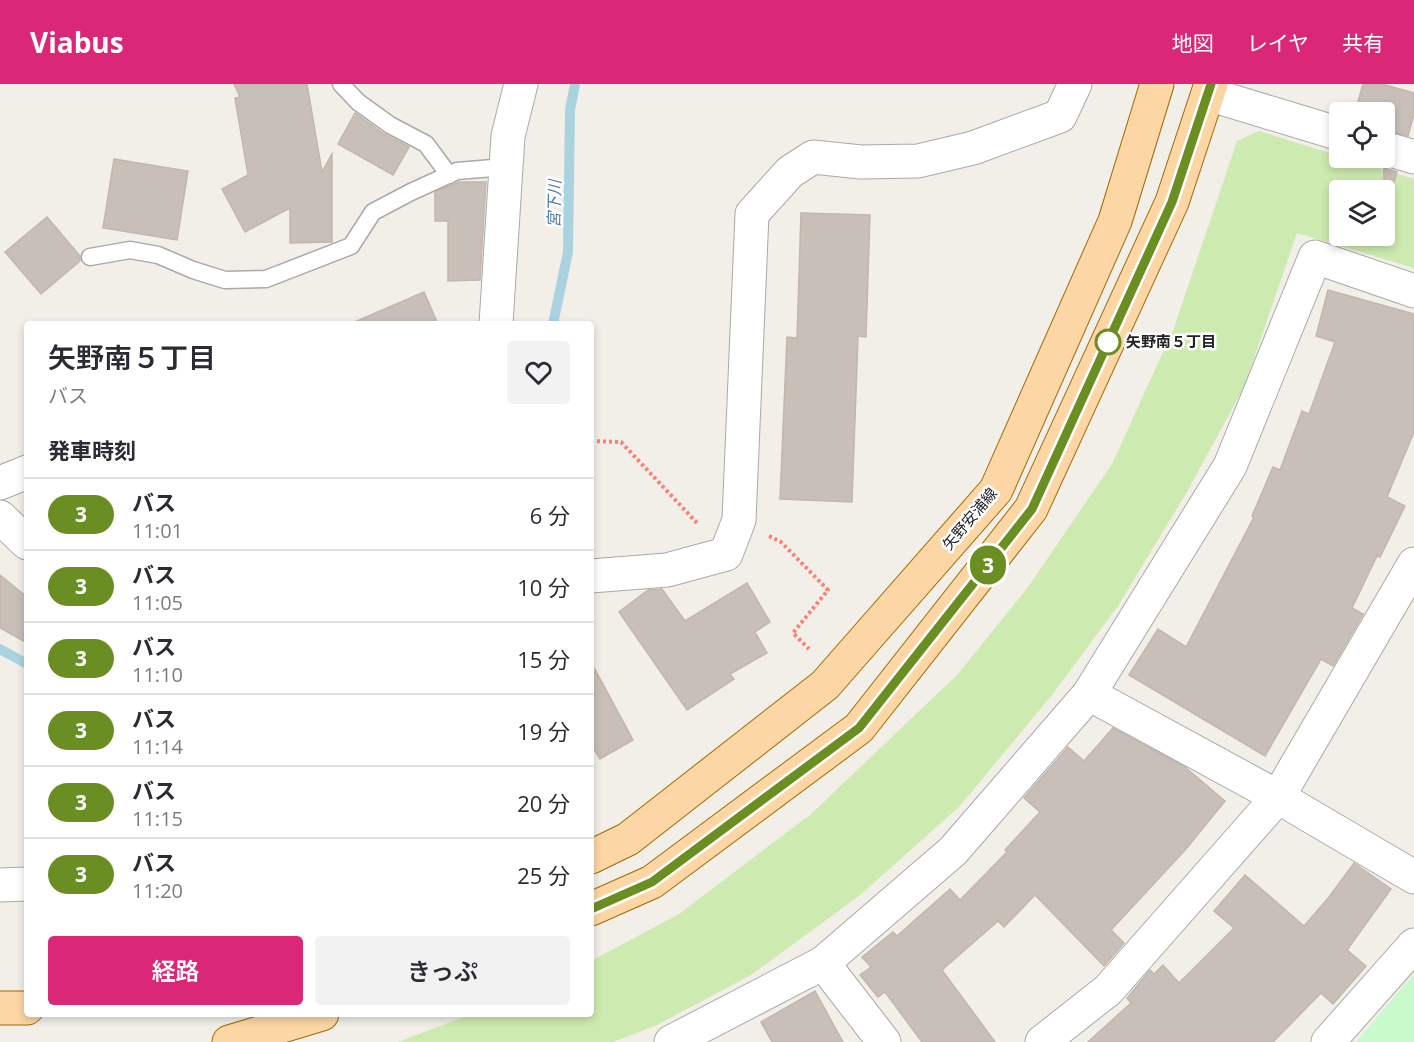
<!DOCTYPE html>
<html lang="ja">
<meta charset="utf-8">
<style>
:root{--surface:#fff;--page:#f2f2f3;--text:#2b2b33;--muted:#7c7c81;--line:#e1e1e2;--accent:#db2777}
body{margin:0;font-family:"Open Sans","Noto Sans JP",sans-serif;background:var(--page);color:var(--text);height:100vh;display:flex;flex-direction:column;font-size:22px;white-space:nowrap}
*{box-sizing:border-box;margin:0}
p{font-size:20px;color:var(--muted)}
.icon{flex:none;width:33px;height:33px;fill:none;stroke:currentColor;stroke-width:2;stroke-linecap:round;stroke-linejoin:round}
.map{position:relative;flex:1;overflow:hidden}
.panel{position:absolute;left:24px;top:237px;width:570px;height:696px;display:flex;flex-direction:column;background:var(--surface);border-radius:6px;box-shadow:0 3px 9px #0003}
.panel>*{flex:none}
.badge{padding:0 12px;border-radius:20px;font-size:21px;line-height:39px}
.fabs{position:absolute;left:1329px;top:18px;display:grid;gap:12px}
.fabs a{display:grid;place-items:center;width:66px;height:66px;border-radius:6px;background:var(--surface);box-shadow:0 3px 9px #0003;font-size:30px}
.map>.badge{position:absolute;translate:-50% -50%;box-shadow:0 0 0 3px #fff}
h2{padding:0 24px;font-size:22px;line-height:54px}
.round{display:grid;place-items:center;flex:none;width:63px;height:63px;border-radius:6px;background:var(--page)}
.headline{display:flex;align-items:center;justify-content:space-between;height:102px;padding:0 24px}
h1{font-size:28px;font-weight:600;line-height:45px}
.cta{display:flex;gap:12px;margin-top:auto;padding:12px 24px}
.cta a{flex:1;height:69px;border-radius:6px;background:var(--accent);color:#fff;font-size:24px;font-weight:600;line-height:69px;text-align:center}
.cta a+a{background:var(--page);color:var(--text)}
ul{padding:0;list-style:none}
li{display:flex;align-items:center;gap:18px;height:72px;padding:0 24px;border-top:2px solid var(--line)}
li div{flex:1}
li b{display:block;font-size:22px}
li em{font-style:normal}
li .badge{min-width:66px;font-weight:700;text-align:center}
header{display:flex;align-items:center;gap:36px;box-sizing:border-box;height:84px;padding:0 30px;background:var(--accent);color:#fff}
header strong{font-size:28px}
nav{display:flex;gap:33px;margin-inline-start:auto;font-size:21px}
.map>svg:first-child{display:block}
</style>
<header>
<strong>Viabus</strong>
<nav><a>地図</a><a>レイヤ</a><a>共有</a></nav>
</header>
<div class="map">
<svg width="1414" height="958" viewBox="0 0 1414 958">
<rect width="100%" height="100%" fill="#f2efe9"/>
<!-- grass -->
<path fill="#cdebb0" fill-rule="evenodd" d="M 1259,47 L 1414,95 L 1414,184 L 1297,149 L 1245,301 L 1187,408 L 1118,522 L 1052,611 L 959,723 L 859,812 L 751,891 L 655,942 L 613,958 L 398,958 L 472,930 L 591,930 L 591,877 L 679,830 L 811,730 L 958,590 L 1028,503 L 1112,380 L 1174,244 L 1237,57 ZM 1340,106 L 1384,106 L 1384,152 L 1340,152 Z"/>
<!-- park -->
<path fill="#c8facc" d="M 1414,890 L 1414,958 L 1356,958 Z"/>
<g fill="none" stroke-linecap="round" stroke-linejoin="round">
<!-- stream -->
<g stroke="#aad3df" stroke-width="10">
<path d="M 553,240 L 568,168 L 570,26 L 575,0"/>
<path d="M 0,565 L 27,580"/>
</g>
</g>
<!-- building -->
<g fill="#c7bfb8" stroke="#c4b6ab" stroke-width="1.5">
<path d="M 234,0 L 307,0 L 322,88 L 332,70 L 332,158 L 290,159 L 290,124 L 245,148 L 222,105 L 248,91 L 235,14 L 240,13 Z"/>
<path d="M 1363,0 L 1382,0 L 1414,9 L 1414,30 L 1408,52 L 1384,46 L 1384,28 L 1355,28 Z"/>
<path d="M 355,29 L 384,50 L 409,63 L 393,91 L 338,60 Z"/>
<path d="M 114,75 L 188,87 L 177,156 L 103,144 Z"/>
<path d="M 1384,84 L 1397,88 L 1392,105 L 1384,103 Z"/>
<path d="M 459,98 L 486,98 L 480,196 L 448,197 L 448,137 L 435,137 L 435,108 Z"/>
<path d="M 801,129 L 870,131 L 866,253 L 858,252 L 852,418 L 780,415 L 787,253 L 797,254 Z"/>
<path d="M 47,133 L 80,172 L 80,177 L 41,210 L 5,168 Z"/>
<path d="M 1328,206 L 1414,230 L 1414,348 L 1387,413 L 1405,422 L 1380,473 L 1377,472 L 1352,524 L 1363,530 L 1333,582 L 1321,575 L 1265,672 L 1129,591 L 1158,545 L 1186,563 L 1254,433 L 1252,432 L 1273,383 L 1280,386 L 1302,327 L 1309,330 L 1335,258 L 1316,252 Z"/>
<path d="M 424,208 L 438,240 L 350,240 Z"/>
<path d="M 0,491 L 27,513 L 27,559 L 0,544 Z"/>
<path d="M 747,499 L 770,538 L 755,548 L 767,569 L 730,590 L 734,595 L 687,626 L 619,528 L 648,506 L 662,505 L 685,537 Z"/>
<path d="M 591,578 L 633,656 L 600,675 L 591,660 Z"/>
<path d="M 1113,644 L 1185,683 L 1225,717 L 1186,765 L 1111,846 L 1124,859 L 1104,882 L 1035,811 L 1004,843 L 998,837 L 942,886 L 995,958 L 922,958 L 885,908 L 878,913 L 860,891 L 871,883 L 862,873 L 893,848 L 897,852 L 950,805 L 960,816 L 1007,768 L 1005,766 L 1040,728 L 1024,714 L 1068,663 L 1084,677 Z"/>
<path d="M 1354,779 L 1391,805 L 1347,866 L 1366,882 L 1333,920 L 1321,909 L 1273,958 L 1088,958 L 1131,919 L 1127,914 L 1150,886 L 1154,890 L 1163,881 L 1179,899 L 1234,844 L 1214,827 L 1245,791 L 1304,842 L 1329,813 Z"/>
<path d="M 815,907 L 843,958 L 772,958 L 761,938 Z"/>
</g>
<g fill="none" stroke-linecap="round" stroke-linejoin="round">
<defs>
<g id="service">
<path d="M 341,0 L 358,18 L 390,41 L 426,60 L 449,91"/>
<path d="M 90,173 L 130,166 L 158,171 L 193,186 L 225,196 L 266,195 L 351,162 L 373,128 L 411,108 L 457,87 L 505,83"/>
</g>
<g id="minor">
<path d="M 1208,10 L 1340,50"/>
<path d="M 1384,64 L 1414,73"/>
<path d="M 496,240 L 508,52 L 521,0"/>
<path d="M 0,399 L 27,388"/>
<path d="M 0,433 L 27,459"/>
<path d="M 591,492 L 667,486 L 726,470 L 739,436 L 752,130 L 790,88 L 813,73 L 861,78 L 918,77 L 973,64 L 1060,32 L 1075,0"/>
<path d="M 1089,610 L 1278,713 L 1414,793"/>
<path d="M 0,801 L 27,800"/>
<path d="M 823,879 L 884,958"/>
<path d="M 671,958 L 823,879 L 953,767 L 1089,610 L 1230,382 L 1315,173 L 1414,207"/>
<path d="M 1042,958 L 1108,906 L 1278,713 L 1414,480"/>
<path d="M 1328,958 L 1414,861"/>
</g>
<g id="primary">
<path d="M 591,773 L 628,755 L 825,601 L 996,406 L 1115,137 L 1157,0"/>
<path d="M 591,825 L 652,798 L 859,644 L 1031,425 L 1172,118 L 1211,0"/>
<path d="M 0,924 L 27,924"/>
<path d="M 229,958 L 322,930"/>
</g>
</defs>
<!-- service casing -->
<use href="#service" stroke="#a9a9a9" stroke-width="19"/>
<!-- minor casing -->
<use href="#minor" stroke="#a9a9a9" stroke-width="35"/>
<!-- primary casing -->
<use href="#primary" stroke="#a06b00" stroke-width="35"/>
<!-- path -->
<g stroke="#fa8072" stroke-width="4" stroke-dasharray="3 3" stroke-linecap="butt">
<path d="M 591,357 L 621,358 L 698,440"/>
<path d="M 769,452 L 781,458 L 828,506 L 793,549 L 809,565"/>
</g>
<!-- service -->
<use href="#service" stroke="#fff" stroke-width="16"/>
<!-- minor -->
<use href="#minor" stroke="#fff" stroke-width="33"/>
<!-- primary -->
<use href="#primary" stroke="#fcd6a4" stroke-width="33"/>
</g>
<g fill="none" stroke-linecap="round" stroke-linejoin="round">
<defs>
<path id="line" d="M 591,825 L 652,798 L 859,644 L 1032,425 L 1172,118 L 1211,0"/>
</defs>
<!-- line casing -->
<use href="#line" stroke="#fff" stroke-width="14"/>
<!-- line -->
<use href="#line" stroke="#6b8e23" stroke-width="9"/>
</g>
<!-- markers -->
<circle fill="#fff" stroke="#6b8e23" stroke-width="3" cx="1108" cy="258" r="12"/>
<g text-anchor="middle" stroke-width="5" stroke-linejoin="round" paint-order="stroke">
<!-- stop labels -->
<g font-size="15" font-weight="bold" fill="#222" stroke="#fff" text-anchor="start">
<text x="1126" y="263">矢野南５丁目</text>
</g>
<!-- street labels -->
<g font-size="15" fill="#222" stroke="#fff">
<text transform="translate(970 435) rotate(-50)" y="5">矢野安浦線</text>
</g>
<!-- water labels -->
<g font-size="16" font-style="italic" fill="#4a7aab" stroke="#fff">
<text transform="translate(554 120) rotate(-89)" y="6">宮下川</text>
</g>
</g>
</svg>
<div class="fabs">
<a><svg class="icon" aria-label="locate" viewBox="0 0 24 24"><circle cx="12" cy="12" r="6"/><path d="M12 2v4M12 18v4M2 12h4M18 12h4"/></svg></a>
<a><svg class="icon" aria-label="layers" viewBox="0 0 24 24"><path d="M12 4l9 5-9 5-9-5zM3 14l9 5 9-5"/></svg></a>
</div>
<b class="badge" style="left:988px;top:481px;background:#6b8e23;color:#fff">3</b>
<section class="panel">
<div class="headline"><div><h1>矢野南５丁目</h1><p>バス</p></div><a class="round"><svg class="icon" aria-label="heart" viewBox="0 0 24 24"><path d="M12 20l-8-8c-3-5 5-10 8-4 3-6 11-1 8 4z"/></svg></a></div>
<h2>発車時刻</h2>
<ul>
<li><span class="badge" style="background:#6b8e23;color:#fff">3</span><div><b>バス</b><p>11:01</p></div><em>6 分</em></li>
<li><span class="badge" style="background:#6b8e23;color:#fff">3</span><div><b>バス</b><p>11:05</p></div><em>10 分</em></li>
<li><span class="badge" style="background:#6b8e23;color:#fff">3</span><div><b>バス</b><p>11:10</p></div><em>15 分</em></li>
<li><span class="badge" style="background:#6b8e23;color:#fff">3</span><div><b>バス</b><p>11:14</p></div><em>19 分</em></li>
<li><span class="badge" style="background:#6b8e23;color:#fff">3</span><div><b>バス</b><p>11:15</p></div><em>20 分</em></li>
<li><span class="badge" style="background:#6b8e23;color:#fff">3</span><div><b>バス</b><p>11:20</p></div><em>25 分</em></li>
</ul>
<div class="cta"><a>経路</a><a>きっぷ</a></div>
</section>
</div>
